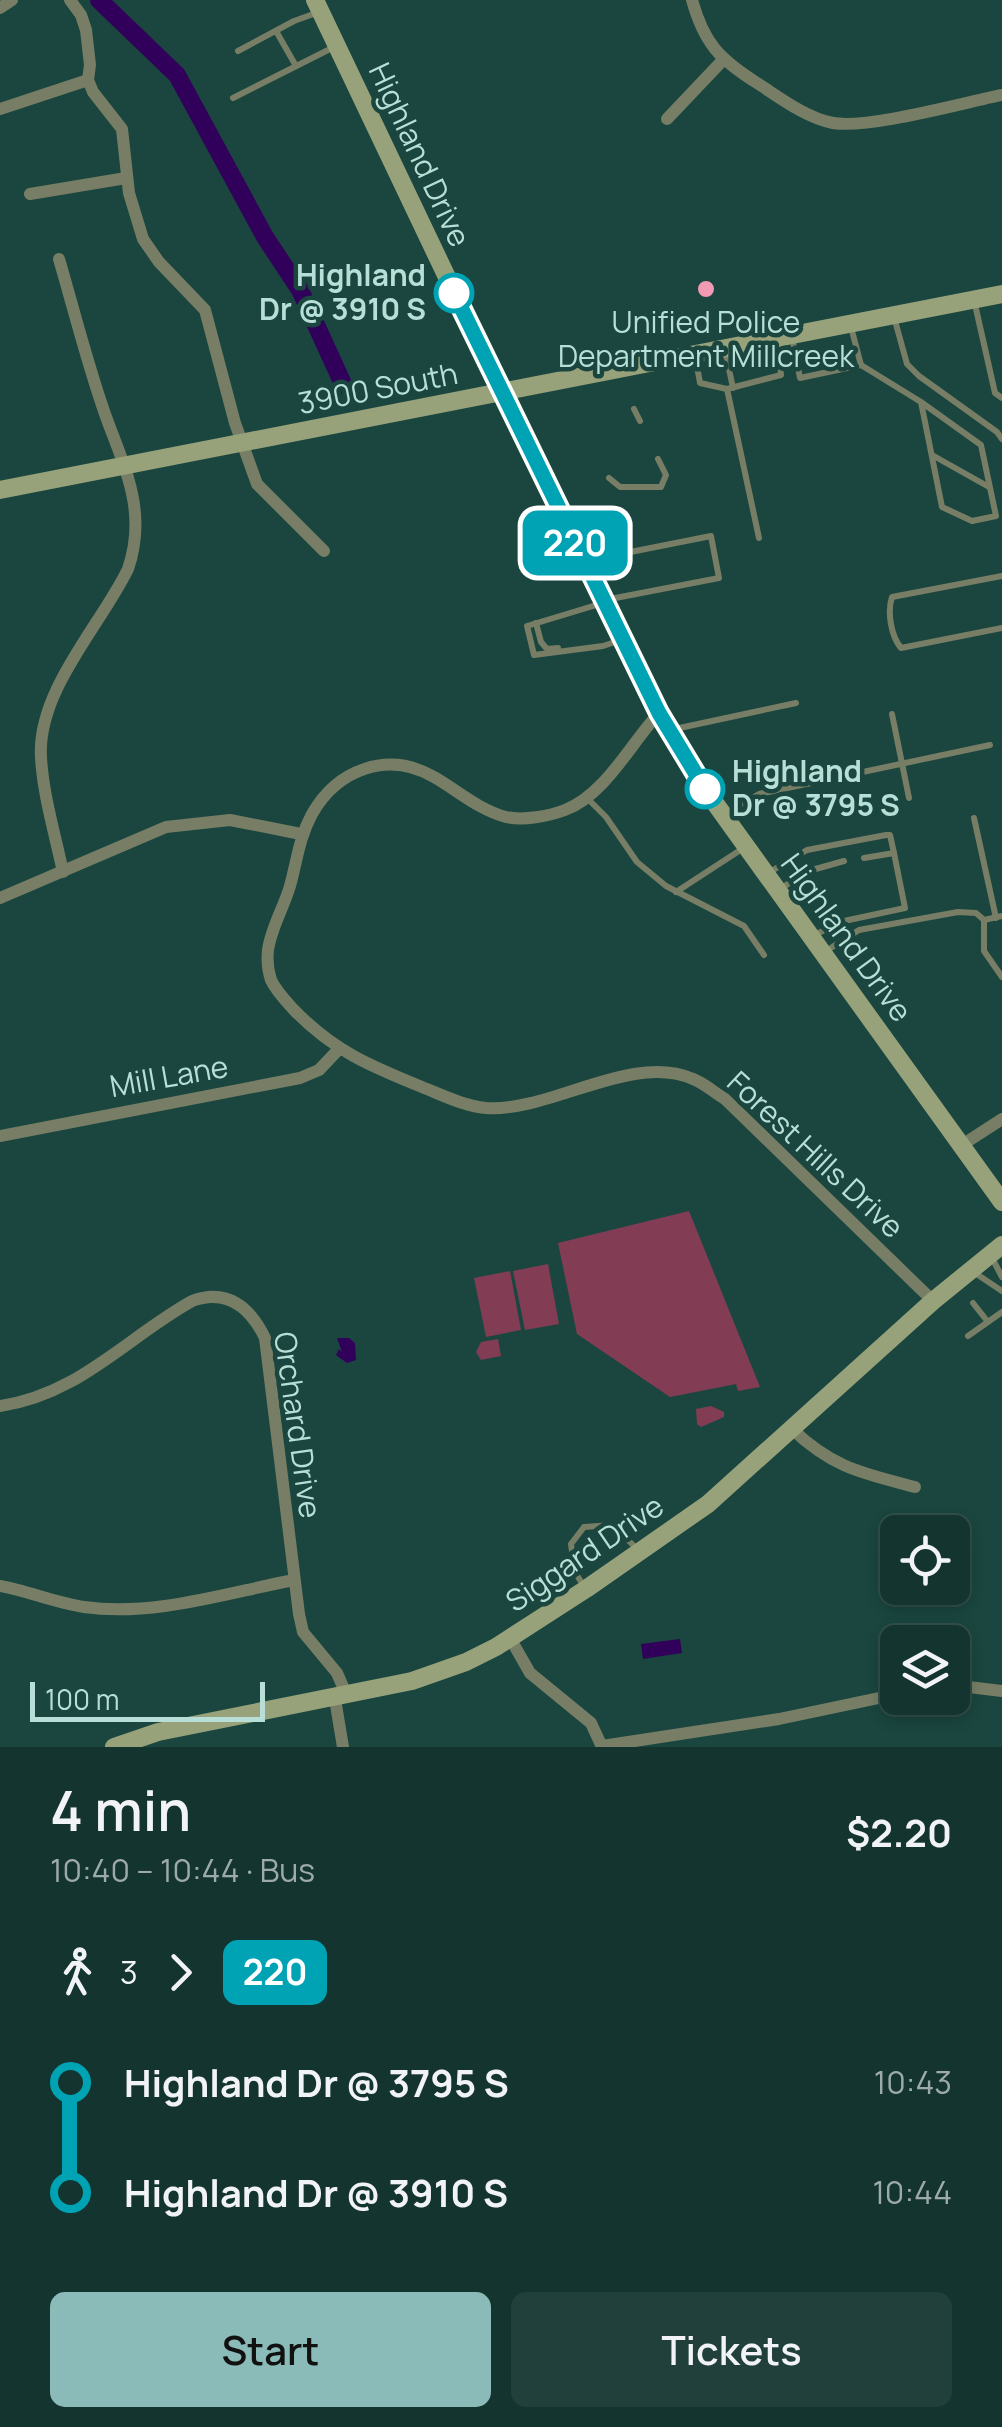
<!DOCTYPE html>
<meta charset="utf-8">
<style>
:root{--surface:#14342f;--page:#213f3b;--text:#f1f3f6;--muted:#9daaaa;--line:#334f4b;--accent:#8bbbb9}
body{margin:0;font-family:Manrope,sans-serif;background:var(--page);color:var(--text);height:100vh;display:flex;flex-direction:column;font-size:38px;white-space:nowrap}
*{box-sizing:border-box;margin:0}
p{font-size:32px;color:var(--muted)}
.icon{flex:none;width:55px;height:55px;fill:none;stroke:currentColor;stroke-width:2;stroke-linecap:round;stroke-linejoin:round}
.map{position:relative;height:1747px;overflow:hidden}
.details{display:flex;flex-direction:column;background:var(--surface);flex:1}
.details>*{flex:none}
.badge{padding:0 20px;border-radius:15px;font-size:35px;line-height:65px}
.tools{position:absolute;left:880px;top:1515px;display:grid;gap:20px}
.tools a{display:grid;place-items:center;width:90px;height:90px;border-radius:15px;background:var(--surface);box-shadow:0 5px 15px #0003,0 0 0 2px var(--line);font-size:50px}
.scale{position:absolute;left:30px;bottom:25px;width:235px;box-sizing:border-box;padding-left:10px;border:5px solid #b8dfd7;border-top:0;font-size:28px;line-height:35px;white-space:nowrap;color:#b8dfd7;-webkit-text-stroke:8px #1a463f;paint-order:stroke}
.map>.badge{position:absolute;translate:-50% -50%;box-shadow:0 0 0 5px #fff}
.legs{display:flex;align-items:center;gap:15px;height:110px;padding:0 50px;font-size:32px}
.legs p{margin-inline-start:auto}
.summary{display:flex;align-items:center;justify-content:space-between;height:170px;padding:0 50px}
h1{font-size:55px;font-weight:600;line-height:75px}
.button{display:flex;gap:20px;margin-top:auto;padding:20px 50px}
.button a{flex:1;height:115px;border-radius:15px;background:var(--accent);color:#111;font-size:40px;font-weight:600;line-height:115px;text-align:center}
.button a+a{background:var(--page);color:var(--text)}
ul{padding:0 50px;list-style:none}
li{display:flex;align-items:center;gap:35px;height:110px;font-size:38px}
li i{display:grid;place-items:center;width:15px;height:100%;margin:0 12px;background:currentColor}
li i::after{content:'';width:25px;height:25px;margin:-12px;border:8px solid;border-radius:50%;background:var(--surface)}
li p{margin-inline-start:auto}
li:first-child i{background:linear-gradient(#0000 50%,currentColor 0)}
li:last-child i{background:linear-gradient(currentColor 50%,#0000 0)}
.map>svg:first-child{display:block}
</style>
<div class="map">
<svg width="1002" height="1747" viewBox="0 0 1002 1747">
<rect width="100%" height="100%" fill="#1a463f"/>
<!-- green -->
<g fill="#823d54">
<path d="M 689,1211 L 760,1387 L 738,1391 L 736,1384 L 670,1397 L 577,1334 L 558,1243 Z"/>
<path d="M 548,1264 L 559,1324 L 525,1330 L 513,1271 Z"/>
<path d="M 510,1271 L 521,1330 L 486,1337 L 474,1278 Z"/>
<path d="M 498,1339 L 501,1356 L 481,1360 L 476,1352 L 481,1342 Z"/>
<path d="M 711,1406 L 724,1412 L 724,1417 L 701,1427 L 697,1424 L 696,1409 Z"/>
</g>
<!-- water -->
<g fill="#31005b">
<path d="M 337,1338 L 349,1338 L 355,1343 L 356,1360 L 347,1363 L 336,1355 L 339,1349 L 342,1352 Z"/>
<path d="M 680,1639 L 682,1653 L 643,1659 L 641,1644 Z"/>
</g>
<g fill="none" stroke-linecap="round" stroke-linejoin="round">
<!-- canal -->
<path stroke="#31005b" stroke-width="18" d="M 99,0 L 177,75 L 265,237 L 300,290 L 344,386"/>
<!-- lane -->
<g stroke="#777e65" stroke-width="6">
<path d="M 276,31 L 296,66"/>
<path d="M 238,51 L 294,21 L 319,12"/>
<path d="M 233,98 L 336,46"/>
<path d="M 974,300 L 995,393 L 1002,398"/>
<path d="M 894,317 L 907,364 L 919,376 L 997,432 L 1002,439"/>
<path d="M 792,337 L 800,378 L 861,365 L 851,327"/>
<path d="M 725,350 L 733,388"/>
<path d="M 695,355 L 700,383 L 727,389 L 759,538"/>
<path d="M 861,365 L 921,402 L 981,445 L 996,516 L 972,521 L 942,507 L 921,402"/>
<path d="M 727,389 L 781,375 L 778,342"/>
<path d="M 634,409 L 640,421"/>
<path d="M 932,455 L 989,487"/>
<path d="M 609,478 L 620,487 L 661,487 L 666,475 L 658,459"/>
<path d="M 585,561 L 711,536 L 719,578 L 605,600"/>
<path d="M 1002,576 L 892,597 C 887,612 891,636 901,648 L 1002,628"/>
<path d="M 603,603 L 527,626 L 534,655 L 603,646 L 621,640"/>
<path d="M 536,623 L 541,642 L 547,649 L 558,648"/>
<path d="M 892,714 L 909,798"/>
<path d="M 670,730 L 796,703"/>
<path d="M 586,797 L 606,817 L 637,862 L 666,886 L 744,926 L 764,955"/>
<path d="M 724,814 L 759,794 L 990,745"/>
<path d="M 974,818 L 996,918"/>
<path d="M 768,873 L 807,850 L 886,835 L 890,835 L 894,853"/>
<path d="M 782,888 L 805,872 L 844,861"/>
<path d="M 676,892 L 745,847"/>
<path d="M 1002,916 L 984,920 L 984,951 L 1002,977"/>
<path d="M 812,936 L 844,921 L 905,908 L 894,853 L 864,858"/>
<path d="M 826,951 L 859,930 L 958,912 L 976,913 L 984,920"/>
<path d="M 991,1256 L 1002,1277"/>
<path d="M 975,1273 L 1002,1291"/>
<path d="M 973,1303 L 988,1322"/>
<path d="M 968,1336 L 1002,1312"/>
<path d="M 583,1585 L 575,1572 L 571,1544 L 584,1527 L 613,1525 L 639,1551"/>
</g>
<!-- street -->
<g stroke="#777e65" stroke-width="12">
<path d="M 70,0 L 81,15 L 86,30 L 90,65 L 88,80 L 93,92 L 122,129 L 129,193 L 143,239 L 159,262 L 205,310 L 235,423 L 257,484 L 324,551"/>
<path d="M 692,0 C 704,43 719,59 757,83 C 779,97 806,118 833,123 C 869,129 962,103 1002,95"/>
<path d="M 0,8 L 12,0"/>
<path d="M 0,109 L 88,80"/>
<path d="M 667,119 L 723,60"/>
<path d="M 30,194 L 126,178"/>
<path d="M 59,259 C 74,310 87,363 105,414 C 124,467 148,511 128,569 C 101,625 37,691 41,757 C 43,795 55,834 63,872"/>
<path d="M 659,713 C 631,743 605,795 565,810 C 549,816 523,821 506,817 C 479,810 457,790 434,777 C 387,750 337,770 312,814 C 299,838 297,861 290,886 C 284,907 271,928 268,950 C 267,959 268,971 271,980 C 276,991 286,1001 294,1010 C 334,1051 370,1066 422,1087 C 442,1095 464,1106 486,1108 C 552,1112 631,1052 693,1079 C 704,1083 715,1093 725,1099 L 933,1301"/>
<path d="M 0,898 L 166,827 L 230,820 L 301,834"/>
<path d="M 0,1136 L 300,1078 L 319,1070 L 338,1050"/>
<path d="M 962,1145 L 1002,1119"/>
<path d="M 0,1406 C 78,1395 126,1338 192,1301 C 227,1288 250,1307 265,1338 L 299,1614 L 303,1632 L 337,1673 L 347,1696"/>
<path d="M 792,1429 C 833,1468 862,1473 915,1487"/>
<path d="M 0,1586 C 28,1591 56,1603 84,1607 C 153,1617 226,1593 294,1580"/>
<path d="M 510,1638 L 530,1673 L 591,1723 L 602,1747"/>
<path d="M 952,1685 L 1002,1691"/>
<path d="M 335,1699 L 343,1747"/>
<path d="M 602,1746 L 779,1719 L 898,1694"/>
</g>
<!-- secondary -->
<g stroke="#97a27a" stroke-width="18">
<path d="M 315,0 L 555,504 L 659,713 L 707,792 L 1002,1202"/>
<path d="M 0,490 L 1002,294"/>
<path d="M 114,1747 L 158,1732 L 412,1681 L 466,1662 L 496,1647 L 586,1589 L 708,1504 L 933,1301 L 1002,1245"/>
</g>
</g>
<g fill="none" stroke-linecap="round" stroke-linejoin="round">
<defs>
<path id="line-1" d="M 454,293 L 659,713 L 705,789"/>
</defs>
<!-- line-1 casing -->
<use href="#line-1" stroke="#fff" stroke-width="22"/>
<!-- line-1 -->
<use href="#line-1" stroke="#00a3b4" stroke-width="15"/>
</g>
<!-- markers -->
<circle fill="#f19ab4" stroke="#1a463f" stroke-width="4" cx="706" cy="289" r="10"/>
<g fill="#fff" stroke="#00a3b4" stroke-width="5">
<circle cx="454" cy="293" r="18"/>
<circle cx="705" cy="789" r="18"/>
</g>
<g text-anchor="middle" stroke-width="9" stroke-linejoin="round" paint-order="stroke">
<!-- street labels -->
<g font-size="30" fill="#b8dfd7" stroke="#1a463f">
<text transform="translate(419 155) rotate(65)" y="10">Highland Drive</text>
<text transform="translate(378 389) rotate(-11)" y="10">3900 South</text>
<text transform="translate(846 938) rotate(54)" y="10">Highland Drive</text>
<text transform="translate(169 1077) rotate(-10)" y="10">Mill Lane</text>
<text transform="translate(815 1155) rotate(43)" y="10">Forest Hills Drive</text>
<text transform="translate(297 1425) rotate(82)" y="10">Orchard Drive</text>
<text transform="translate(585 1554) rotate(-34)" y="10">Siggard Drive</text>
</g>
<!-- stop labels -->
<g font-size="30" font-weight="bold" fill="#b8dfd7" stroke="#1a463f" text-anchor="end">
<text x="426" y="286">Highland<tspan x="426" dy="34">Dr @ 3910 S</tspan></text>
<text x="732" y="782" text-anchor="start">Highland<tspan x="732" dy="34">Dr @ 3795 S</tspan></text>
</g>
<!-- poi labels -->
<g font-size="30" fill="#b8dfd7" stroke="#1a463f">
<text x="706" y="333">Unified Police<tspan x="706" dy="34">Department Millcreek</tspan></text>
</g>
</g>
</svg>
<div class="tools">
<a><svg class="icon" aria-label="locate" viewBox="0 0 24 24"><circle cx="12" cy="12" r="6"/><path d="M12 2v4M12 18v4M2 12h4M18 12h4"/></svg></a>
<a><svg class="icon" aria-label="layers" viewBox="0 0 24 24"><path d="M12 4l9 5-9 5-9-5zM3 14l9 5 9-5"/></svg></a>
</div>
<div class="scale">100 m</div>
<b class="badge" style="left:575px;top:543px;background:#00a3b4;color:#fff">220</b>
</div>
<section class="details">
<div class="summary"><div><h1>4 min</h1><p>10:40 – 10:44 · Bus</p></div><b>$2.20</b></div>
<div class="legs"><svg class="icon" aria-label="walk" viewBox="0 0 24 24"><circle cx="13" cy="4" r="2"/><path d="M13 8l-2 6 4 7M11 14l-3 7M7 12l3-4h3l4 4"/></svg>3<svg class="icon" aria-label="forward" viewBox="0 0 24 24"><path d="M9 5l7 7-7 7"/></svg><b class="badge" style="background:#00a3b4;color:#fff">220</b></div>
<ul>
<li><i style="color:#00a3b4"></i><b>Highland Dr @ 3795 S</b><p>10:43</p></li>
<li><i style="color:#00a3b4"></i><b>Highland Dr @ 3910 S</b><p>10:44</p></li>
</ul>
<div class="button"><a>Start</a><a>Tickets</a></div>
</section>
